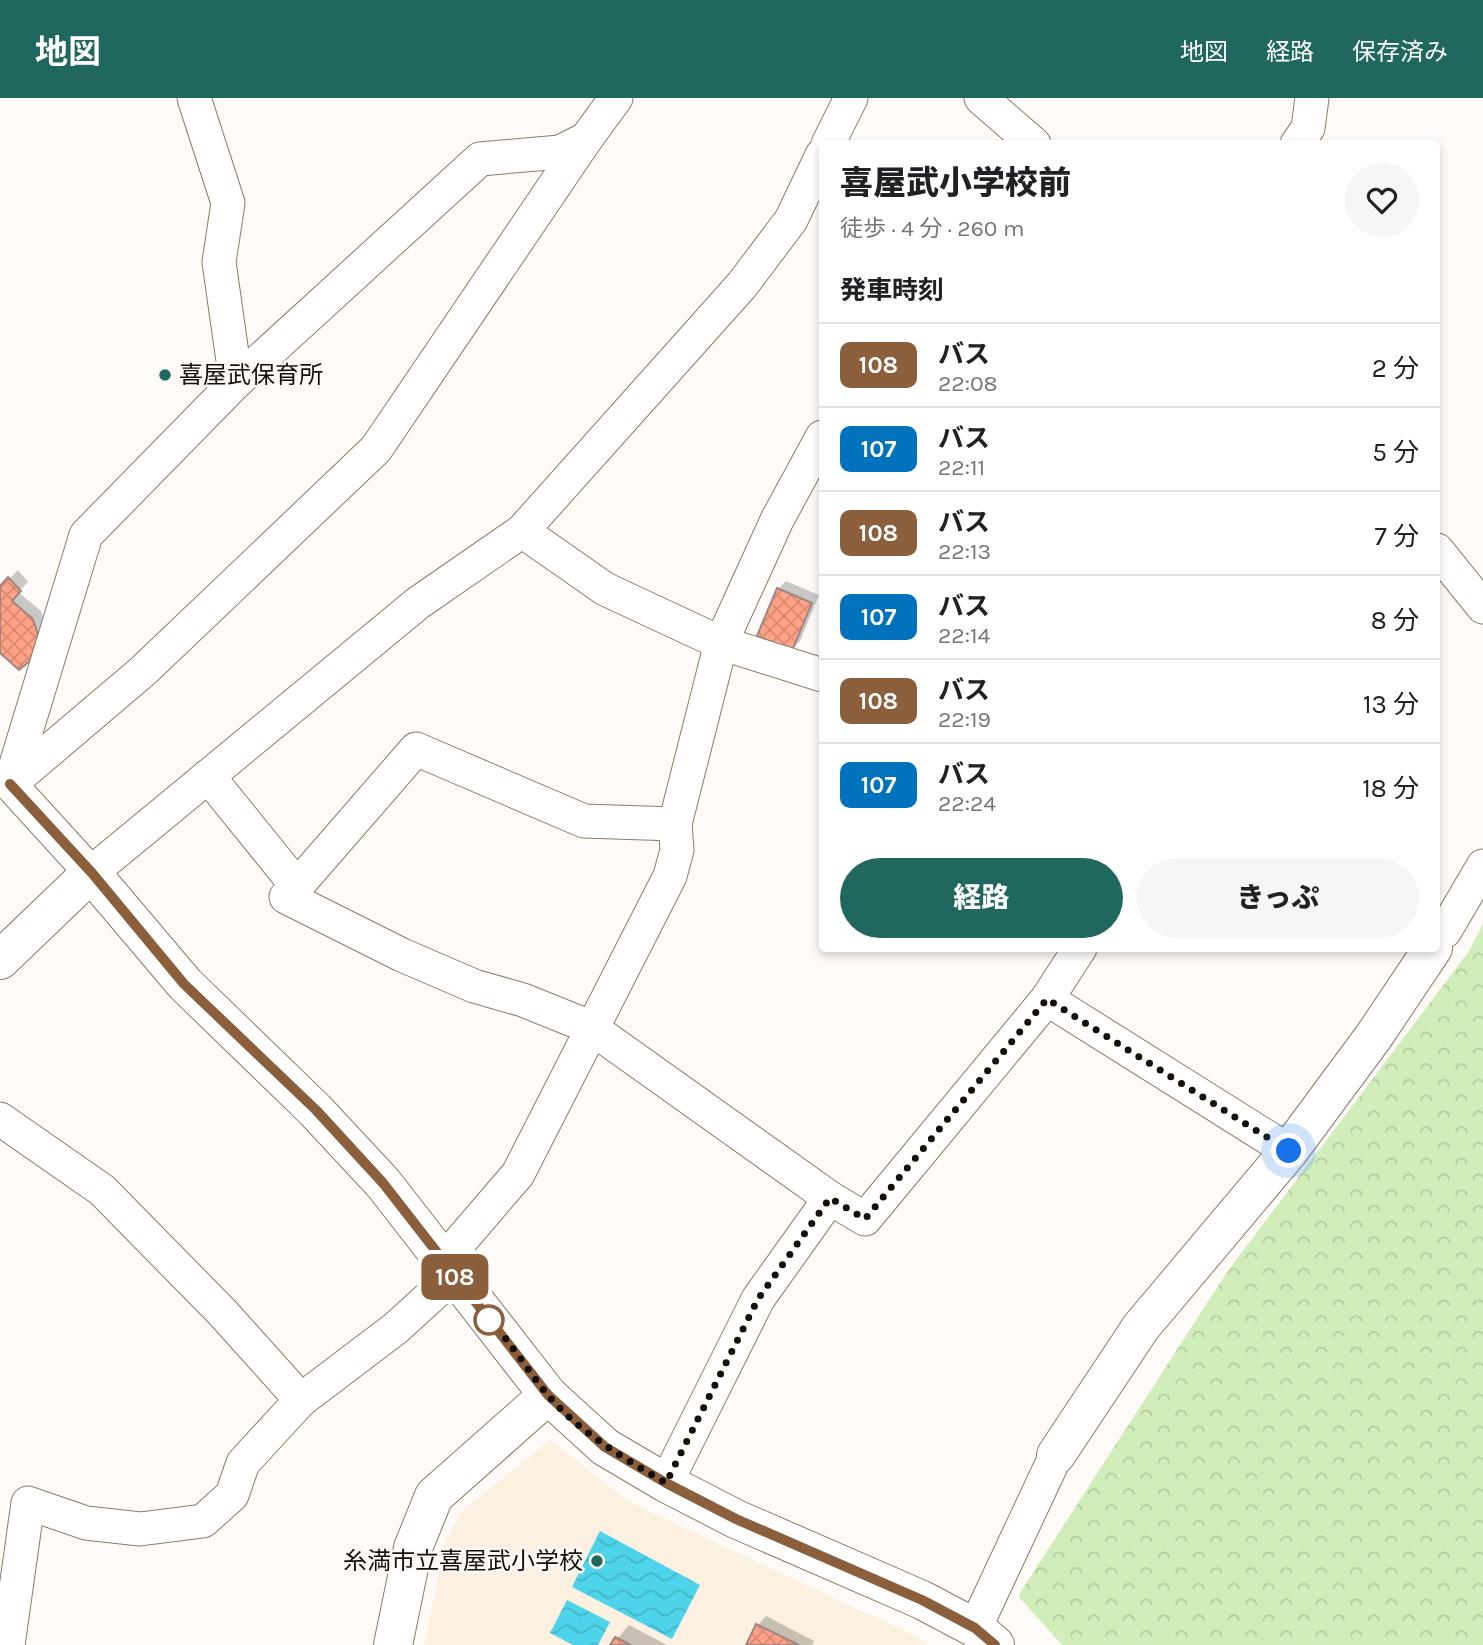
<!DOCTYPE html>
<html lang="ja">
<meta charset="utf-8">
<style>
:root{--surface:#fff;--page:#f6f6f6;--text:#202124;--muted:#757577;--line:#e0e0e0;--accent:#20685e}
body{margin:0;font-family:Karla,"Noto Sans JP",sans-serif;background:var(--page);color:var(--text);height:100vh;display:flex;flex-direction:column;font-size:26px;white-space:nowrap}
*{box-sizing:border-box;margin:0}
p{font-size:23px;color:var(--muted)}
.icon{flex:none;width:38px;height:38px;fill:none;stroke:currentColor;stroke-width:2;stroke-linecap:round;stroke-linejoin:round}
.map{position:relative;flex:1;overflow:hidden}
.panel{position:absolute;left:819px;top:42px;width:621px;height:812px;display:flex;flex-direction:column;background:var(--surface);border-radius:7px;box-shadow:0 4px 10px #0003}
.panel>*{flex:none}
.badge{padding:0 14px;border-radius:10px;font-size:24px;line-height:46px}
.you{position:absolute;width:35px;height:35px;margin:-18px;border:5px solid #fff;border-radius:50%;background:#1a73e8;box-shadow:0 0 0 10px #1a73e833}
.map>.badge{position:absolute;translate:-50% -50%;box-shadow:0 0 0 4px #fff}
h2{padding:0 21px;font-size:26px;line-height:63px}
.round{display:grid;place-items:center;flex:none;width:74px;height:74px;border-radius:37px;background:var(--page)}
.headline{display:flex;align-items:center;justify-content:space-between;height:119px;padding:0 21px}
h1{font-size:33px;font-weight:800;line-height:52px}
.cta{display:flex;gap:14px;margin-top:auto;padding:14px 21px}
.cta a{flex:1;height:80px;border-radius:42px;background:var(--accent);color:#fff;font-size:28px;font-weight:800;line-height:80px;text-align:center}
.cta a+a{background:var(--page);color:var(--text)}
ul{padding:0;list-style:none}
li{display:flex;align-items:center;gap:21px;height:84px;padding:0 21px;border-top:2px solid var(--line)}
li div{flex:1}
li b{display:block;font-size:26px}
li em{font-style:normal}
li .badge{min-width:77px;font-weight:700;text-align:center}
header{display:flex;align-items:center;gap:42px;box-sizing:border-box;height:98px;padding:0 35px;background:var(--accent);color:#fff}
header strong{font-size:33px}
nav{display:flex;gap:38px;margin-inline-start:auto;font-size:24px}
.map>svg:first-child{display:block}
</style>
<header>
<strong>地図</strong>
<nav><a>地図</a><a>経路</a><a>保存済み</a></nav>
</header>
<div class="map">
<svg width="1483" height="1547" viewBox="0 0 1483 1547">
<defs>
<pattern id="forest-crowns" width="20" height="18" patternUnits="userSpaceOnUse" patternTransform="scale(1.75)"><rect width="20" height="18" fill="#d1eeba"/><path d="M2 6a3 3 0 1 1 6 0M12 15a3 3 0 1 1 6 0" fill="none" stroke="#b3cb9f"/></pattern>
<pattern id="water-waves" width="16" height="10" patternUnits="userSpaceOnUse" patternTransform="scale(1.75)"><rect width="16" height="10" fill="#4ed4ea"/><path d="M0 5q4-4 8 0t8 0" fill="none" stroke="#43b5c7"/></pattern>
<pattern id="building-cross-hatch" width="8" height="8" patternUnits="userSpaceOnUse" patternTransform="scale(1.75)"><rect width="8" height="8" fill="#ffa286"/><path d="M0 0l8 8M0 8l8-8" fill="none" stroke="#da8a72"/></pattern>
</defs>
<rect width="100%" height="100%" fill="#fdfaf7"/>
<!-- built -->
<path fill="#fcf0e1" d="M 550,1342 L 629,1404 L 909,1535 L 928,1547 L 424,1547 L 446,1442 L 462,1413 Z"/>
<!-- forest -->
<path fill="url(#forest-crowns)" d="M 1483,826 L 1483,1547 L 1062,1547 L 1018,1498 L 1227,1174 L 1469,853 Z"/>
<!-- water -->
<g fill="url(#water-waves)">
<path d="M 600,1433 L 700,1487 L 672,1541 L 572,1489 Z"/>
<path d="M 567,1502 L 610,1524 L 598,1547 L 573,1547 L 550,1535 Z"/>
</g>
<!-- shadow -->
<g fill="#0003">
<path d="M 18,472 L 28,484 L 18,494 L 41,513 L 47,531 L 38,553 L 0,553 L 0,490 Z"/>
<path d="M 786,483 L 819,497 L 800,543 L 792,551 L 778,491 Z"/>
<path d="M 766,1518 L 814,1543 L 812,1547 L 748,1547 L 758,1527 Z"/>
<path d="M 629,1527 L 667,1547 L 612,1547 Z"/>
</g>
<!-- building -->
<g fill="url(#building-cross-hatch)" stroke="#9e8781" stroke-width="2">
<path d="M 8,479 L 21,493 L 12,503 L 33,521 L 39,540 L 30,563 L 19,572 L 0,555 L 0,488 Z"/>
<path d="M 777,490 L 812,505 L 792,553 L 757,538 Z"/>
<path d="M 756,1526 L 799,1547 L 746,1547 Z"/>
<path d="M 615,1539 L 631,1547 L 610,1547 Z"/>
</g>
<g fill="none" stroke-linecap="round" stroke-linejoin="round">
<defs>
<g id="minor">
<path d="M 194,0 L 228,105 L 219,164 L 236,284"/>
<path d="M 981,0 L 1034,46"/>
<path d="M 828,46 L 851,0"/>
<path d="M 1297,46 L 1308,30 L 1312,0"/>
<path d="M 522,433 L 605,491 L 721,545 L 822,577"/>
<path d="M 1437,452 L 1483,509"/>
<path d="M 208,678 L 297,788 L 286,799 L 402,857 L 474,888 L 523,902 L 590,929 L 830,1100 L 865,1121 L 1047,901 L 1080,850"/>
<path d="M 0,681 L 10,686 L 91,775 L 418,505 L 522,433 L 742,187 L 791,122 L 822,57"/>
<path d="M 10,686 L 86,437 L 236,284 L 480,61 L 560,54 L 586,41 L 616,0"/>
<path d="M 10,686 L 143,573 L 376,351 L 586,41"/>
<path d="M 297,788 L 416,651 L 584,723 L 675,726"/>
<path d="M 1445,833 L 1483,768"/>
<path d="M 1047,901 L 1289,1053"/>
<path d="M 0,1021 L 102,1092 L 222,1214 L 301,1302"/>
<path d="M 445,1161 L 518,1076 L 670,778 L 677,752 L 675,726 L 721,545 L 777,422 L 822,339"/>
<path d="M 666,1385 L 758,1201 L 830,1100"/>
<path d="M 975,1530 L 1056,1357"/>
<path d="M 8,1547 L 28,1405 L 86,1425 L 140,1431 L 203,1423 L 232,1397 L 243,1365 L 301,1302 L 396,1230 L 454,1177"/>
</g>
<g id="tertiary">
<path d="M 0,862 L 91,775"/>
<path d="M 1056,1357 L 1141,1229 L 1289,1053 L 1374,938 L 1433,850"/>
<path d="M 393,1547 L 413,1450 L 434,1398 L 548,1297"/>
</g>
<path id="secondary" d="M 91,775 L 185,886 L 315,1012 L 383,1085 L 548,1297 L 605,1349 L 666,1385 L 736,1421 L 922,1502 L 975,1530 L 995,1547"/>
</defs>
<!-- minor casing -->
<use href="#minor" stroke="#897c6b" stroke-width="35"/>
<!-- tertiary casing -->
<use href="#tertiary" stroke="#897c6b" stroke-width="40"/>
<!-- secondary casing -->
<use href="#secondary" stroke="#897c6b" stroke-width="40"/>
<!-- minor -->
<use href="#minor" stroke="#fff" stroke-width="33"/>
<!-- tertiary -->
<use href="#tertiary" stroke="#fff" stroke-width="38"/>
<!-- secondary -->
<use href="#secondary" stroke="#fff" stroke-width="38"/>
</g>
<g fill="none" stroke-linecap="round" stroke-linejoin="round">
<defs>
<path id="line" d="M 10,686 L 92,775 L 184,886 L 316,1012 L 383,1085 L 548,1297 L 605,1349 L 666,1385 L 736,1421 L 922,1502 L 975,1530 L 995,1547"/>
</defs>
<!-- line casing -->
<use href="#line" stroke="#fff" stroke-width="16"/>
<!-- line -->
<use href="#line" stroke="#8b5e3c" stroke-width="10"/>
<!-- walk -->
<path stroke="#140f09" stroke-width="7" stroke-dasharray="0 12.6" d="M 489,1222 C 504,1235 529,1274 546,1295 C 579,1334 623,1360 666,1385 L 758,1201 L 830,1100 L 865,1121 L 1047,901 L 1289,1053"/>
</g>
<!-- markers -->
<g fill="#20685e" stroke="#fdfaf7" stroke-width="2.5">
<circle cx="165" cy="277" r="7"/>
<circle cx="597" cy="1463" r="7"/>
</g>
<circle fill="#fff" stroke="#8b5e3c" stroke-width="3.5" cx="489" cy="1222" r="14"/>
<g text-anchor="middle" stroke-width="5" stroke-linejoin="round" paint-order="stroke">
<!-- poi labels -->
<g font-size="24" fill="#140f09" stroke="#fdfaf7" text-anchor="start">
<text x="179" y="285">喜屋武保育所</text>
<text x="583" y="1471" text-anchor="end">糸満市立喜屋武小学校</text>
</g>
</g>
</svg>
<div class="you" style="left:1289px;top:1053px"></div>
<b class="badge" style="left:455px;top:1179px;background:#8b5e3c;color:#fff">108</b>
<section class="panel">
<div class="headline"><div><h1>喜屋武小学校前</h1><p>徒歩 · 4 分 · 260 m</p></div><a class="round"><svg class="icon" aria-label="heart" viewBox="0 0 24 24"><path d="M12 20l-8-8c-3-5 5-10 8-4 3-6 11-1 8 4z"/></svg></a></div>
<h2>発車時刻</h2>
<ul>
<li><span class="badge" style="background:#8b5e3c;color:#fff">108</span><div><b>バス</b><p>22:08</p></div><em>2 分</em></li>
<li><span class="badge" style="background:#0072bc;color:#fff">107</span><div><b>バス</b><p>22:11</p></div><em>5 分</em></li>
<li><span class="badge" style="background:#8b5e3c;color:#fff">108</span><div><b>バス</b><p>22:13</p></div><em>7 分</em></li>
<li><span class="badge" style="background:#0072bc;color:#fff">107</span><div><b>バス</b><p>22:14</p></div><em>8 分</em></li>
<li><span class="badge" style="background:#8b5e3c;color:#fff">108</span><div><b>バス</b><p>22:19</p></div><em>13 分</em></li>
<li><span class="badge" style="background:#0072bc;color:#fff">107</span><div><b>バス</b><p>22:24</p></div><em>18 分</em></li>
</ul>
<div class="cta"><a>経路</a><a>きっぷ</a></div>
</section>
</div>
